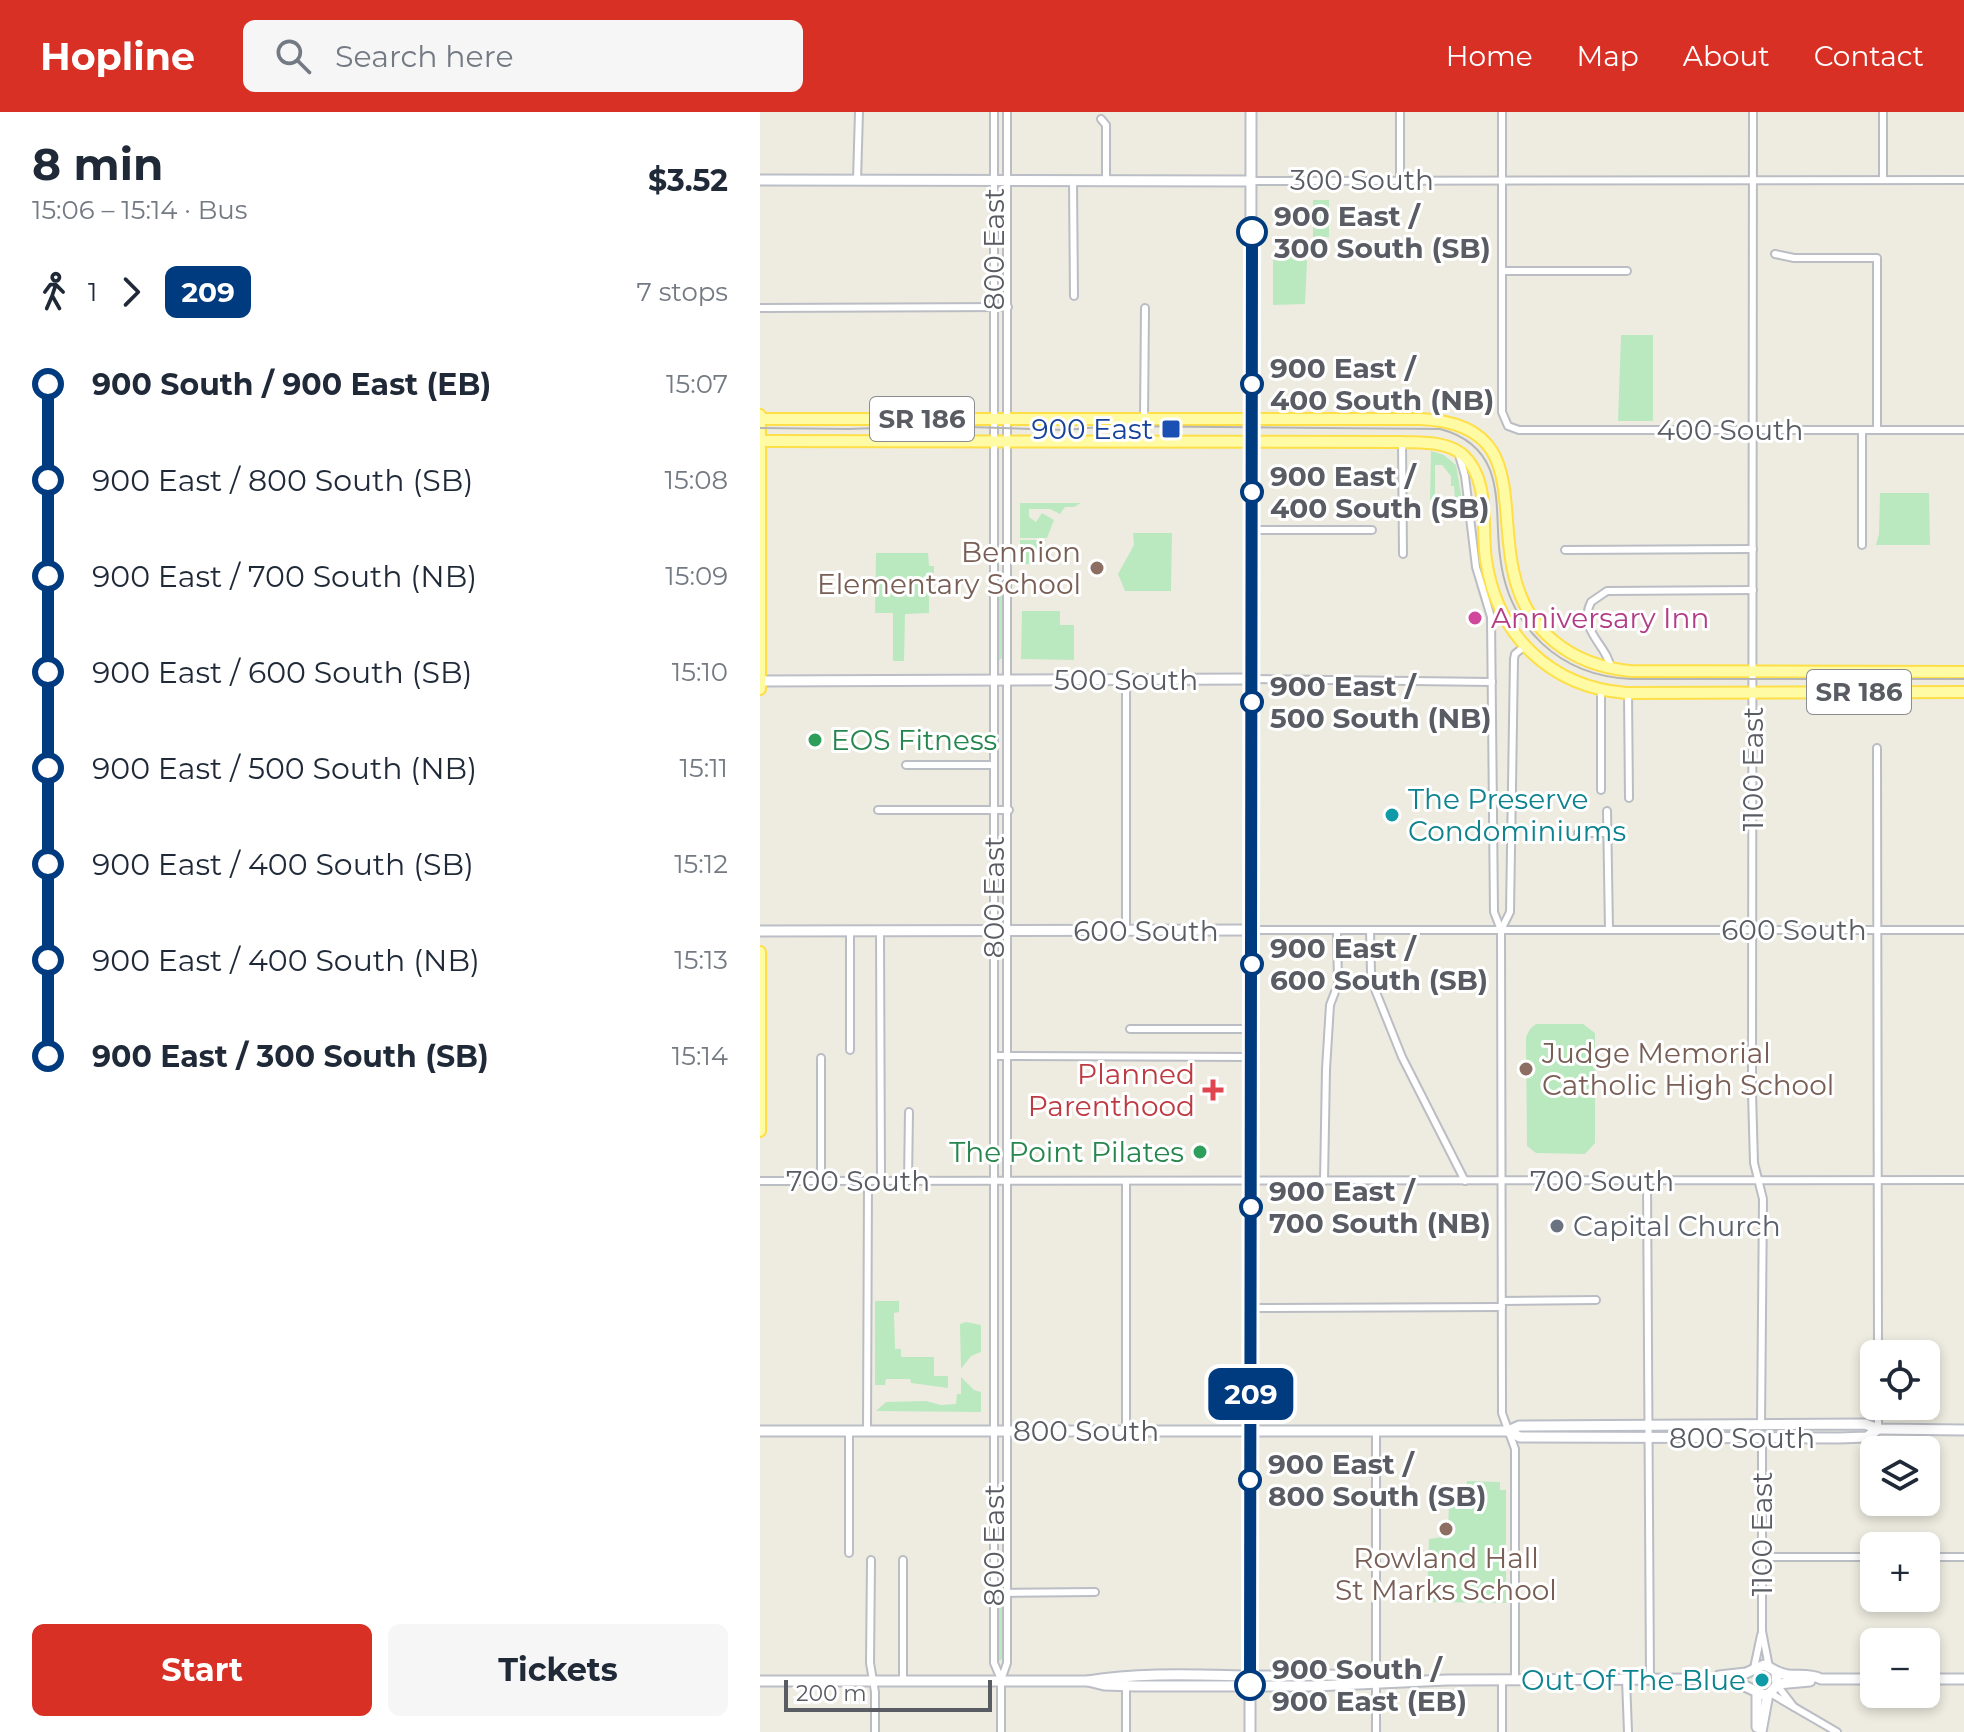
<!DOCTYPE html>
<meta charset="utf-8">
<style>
:root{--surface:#fff;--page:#f6f6f7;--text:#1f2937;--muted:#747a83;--accent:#d93025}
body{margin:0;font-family:Montserrat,sans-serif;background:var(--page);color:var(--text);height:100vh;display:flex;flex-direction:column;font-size:30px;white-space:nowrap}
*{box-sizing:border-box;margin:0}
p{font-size:26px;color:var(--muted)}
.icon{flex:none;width:44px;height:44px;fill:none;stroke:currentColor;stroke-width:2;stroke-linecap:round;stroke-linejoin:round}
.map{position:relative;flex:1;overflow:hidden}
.drawer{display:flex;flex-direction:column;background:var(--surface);width:760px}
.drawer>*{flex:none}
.badge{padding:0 16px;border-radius:12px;font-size:28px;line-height:52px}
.buttons{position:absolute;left:1100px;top:1228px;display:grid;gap:16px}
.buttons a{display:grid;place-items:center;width:80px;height:80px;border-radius:12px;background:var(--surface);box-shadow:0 4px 12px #0003;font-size:40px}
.scale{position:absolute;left:24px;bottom:20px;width:208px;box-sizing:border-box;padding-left:8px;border:4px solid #595c63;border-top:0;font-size:22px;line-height:28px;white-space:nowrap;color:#595c63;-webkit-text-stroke:6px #fff;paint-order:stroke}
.map>.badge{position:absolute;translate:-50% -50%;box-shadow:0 0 0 4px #fff}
.legs{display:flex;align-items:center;gap:12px;height:88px;padding:0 32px;font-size:26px}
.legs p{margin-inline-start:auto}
.head{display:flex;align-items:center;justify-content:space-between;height:136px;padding:0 32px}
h1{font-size:44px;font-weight:700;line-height:60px}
.action{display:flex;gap:16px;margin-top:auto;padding:16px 32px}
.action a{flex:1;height:92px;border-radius:12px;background:var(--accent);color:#fff;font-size:32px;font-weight:700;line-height:92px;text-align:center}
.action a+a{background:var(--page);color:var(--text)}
ul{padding:0 32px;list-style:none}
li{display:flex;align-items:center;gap:28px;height:96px;font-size:30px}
li i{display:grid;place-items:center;width:12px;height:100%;margin:0 10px;background:currentColor}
li i::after{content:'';width:20px;height:20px;margin:-10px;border:6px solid;border-radius:50%;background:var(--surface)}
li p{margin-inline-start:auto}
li:first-child i{background:linear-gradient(#0000 50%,currentColor 0)}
li:last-child i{background:linear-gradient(currentColor 50%,#0000 0)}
header{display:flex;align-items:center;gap:48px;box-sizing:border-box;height:112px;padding:0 40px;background:var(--accent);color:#fff}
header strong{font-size:38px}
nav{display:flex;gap:44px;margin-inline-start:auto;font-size:28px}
.search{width:560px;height:72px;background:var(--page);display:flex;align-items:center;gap:20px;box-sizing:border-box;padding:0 28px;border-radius:12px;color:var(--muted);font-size:30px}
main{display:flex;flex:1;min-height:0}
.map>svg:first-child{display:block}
</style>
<header>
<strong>Hopline</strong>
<div class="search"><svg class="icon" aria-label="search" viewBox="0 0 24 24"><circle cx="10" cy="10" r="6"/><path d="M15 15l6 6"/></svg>Search here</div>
<nav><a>Home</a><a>Map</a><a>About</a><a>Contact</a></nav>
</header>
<main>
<section class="drawer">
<div class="head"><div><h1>8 min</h1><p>15:06 – 15:14 · Bus</p></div><b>$3.52</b></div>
<div class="legs"><svg class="icon" aria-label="walk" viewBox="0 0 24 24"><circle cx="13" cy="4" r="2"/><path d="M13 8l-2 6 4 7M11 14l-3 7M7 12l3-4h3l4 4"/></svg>1<svg class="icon" aria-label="forward" viewBox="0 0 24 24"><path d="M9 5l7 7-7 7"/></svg><b class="badge" style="background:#003b80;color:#fff">209</b><p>7 stops</p></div>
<ul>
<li><i style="color:#003b80"></i><b>900 South / 900 East (EB)</b><p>15:07</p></li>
<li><i style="color:#003b80"></i><span>900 East / 800 South (SB)</span><p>15:08</p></li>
<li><i style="color:#003b80"></i><span>900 East / 700 South (NB)</span><p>15:09</p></li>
<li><i style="color:#003b80"></i><span>900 East / 600 South (SB)</span><p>15:10</p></li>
<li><i style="color:#003b80"></i><span>900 East / 500 South (NB)</span><p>15:11</p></li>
<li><i style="color:#003b80"></i><span>900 East / 400 South (SB)</span><p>15:12</p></li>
<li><i style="color:#003b80"></i><span>900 East / 400 South (NB)</span><p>15:13</p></li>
<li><i style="color:#003b80"></i><b>900 East / 300 South (SB)</b><p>15:14</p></li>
</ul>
<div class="action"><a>Start</a><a>Tickets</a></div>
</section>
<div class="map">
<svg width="1204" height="1620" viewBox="0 0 1204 1620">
<rect width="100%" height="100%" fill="#eeece0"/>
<!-- green -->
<g fill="#bae9bf">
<rect x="553" y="88" width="16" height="37"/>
<path d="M 513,138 L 538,138 L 544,142 L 547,149 L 545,192 L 513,193 Z"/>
<path d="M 861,223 L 893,223 L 893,309 L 858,309 Z"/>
<path d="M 671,339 L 684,343 L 696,353 L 705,406 L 696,406 L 694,374 L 691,374 L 691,364 L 682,353 L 675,353 L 675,388 L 670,388 Z"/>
<path d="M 1120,381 L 1169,381 L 1170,433 L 1116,433 L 1119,422 Z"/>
<path d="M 260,391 L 321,391 L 314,395 L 305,395 L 300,402 L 290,397 L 269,397 L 269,405 L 276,410 L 282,401 L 294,408 L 287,426 L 260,426 Z"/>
<path d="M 373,421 L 412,421 L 411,479 L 365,479 L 358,462 L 374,433 Z"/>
<path d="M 260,428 L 286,428 L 272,452 L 260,452 Z"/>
<path d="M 116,441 L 168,441 L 169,454 L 174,454 L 174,479 L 169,479 L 169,501 L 145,502 L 144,549 L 133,549 L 133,501 L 115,501 Z"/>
<path d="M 241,483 L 244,486 L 244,545 L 239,548 L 236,546 L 237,486 Z"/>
<path d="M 262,499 L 300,499 L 300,513 L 314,513 L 314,548 L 261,547 Z"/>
<path d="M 776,912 L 823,912 L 835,921 L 835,1031 L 825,1042 L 776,1041 L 767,1034 L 766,925 L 770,917 Z"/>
<path d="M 115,1189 L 139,1189 L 139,1200 L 134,1201 L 135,1237 L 141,1237 L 141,1245 L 174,1245 L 174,1264 L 188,1264 L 188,1276 L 151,1271 L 150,1267 L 126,1267 L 125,1273 L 115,1273 Z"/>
<path d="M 206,1210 L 221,1213 L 221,1240 L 211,1244 L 201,1257 L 200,1212 Z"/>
<path d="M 201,1265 L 214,1278 L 221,1280 L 221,1300 L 116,1299 L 126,1290 L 166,1289 L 181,1293 L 196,1292 L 197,1282 L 201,1282 Z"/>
<path d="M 707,1369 L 740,1370 L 740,1378 L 746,1378 L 746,1491 L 667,1490 L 669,1427 L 688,1424 L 689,1389 L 693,1384 L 693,1393 L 702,1393 Z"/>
<path d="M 240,1487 L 244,1491 L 244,1545 L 240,1549 L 237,1547 L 236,1492 Z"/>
</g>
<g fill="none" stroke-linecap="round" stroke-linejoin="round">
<defs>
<g id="street">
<path d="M 234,0 L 234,1551 L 241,1567"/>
<path d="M 640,0 L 640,68"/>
<path d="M 742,0 L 742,300 L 748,314 L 759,318 L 1204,318"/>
<path d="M 993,0 L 992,981 L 994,1051 L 1003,1087 L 1001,1313"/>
<path d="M 1123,0 L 1123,68"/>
<path d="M 341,7 L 346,13 L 346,69"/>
<path d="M 97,68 L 99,0"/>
<path d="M 313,69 L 314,184"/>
<path d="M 491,69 L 1204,68"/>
<path d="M 1015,142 L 1034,146 L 1117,146 L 1117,318"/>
<path d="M 742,159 L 867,159"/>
<path d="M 0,196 L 248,195"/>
<path d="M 384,308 L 385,196"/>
<path d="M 1102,318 L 1102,433"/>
<path d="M 642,330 L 643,442"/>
<path d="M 699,343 L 705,364 L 716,455 L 731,505 L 734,800 L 741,818 L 742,1301 L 755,1337 L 755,1567"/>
<path d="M 492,418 L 612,418"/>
<path d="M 805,438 L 993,437"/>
<path d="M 851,557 C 848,533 817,519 831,490 L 847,479 L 993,478"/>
<path d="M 492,567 L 732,570"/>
<path d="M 366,568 L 366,819"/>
<path d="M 868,581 L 869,686"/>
<path d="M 1117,636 L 1118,1242"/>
<path d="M 146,653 L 234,653"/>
<path d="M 841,678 L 841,578"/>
<path d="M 118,698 L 249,698"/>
<path d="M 847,699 L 849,818"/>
<path d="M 818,721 L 847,721"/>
<path d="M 120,818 L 121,1069"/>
<path d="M 492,818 L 1204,818"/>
<path d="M 610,818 L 611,861 L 616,880 L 642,945 L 705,1069"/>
<path d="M 741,818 L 750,800 L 754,547 L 755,542 L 765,534"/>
<path d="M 90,819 L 90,938"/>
<path d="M 370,917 L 492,917"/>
<path d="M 234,944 L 491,945"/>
<path d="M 61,946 L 61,1069"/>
<path d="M 0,1069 L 1204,1068"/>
<path d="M 148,1069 L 149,1000"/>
<path d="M 366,1069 L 366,1319"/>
<path d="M 564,1069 L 566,957 L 570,893 L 578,872 L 577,818"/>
<path d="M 887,1069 L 890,1567"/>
<path d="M 742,1189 L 836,1188"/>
<path d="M 491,1196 L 742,1195"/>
<path d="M 1118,1294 L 1118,1317"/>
<path d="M 89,1319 L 89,1441"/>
<path d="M 107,1319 L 108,1069"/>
<path d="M 616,1319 L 616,1620"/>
<path d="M 1002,1325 L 1002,1519 L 1009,1555"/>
<path d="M 1002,1445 L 1114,1445"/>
<path d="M 1166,1445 L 1204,1445"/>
<path d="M 111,1448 L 110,1551 L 115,1580 L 115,1620"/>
<path d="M 234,1481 L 335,1480"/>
<path d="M 994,1556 L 1001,1523"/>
<path d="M 742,1567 L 742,1620"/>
<path d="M 866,1567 L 868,1620"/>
<path d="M 143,1568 L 143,1448"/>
<path d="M 366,1572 L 366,1620"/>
<path d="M 1017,1573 L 1034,1595"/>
<path d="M 1010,1581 L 1077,1620"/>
<path d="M 241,1620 L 241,1568 L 247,1551 L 247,0"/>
</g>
<g id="secondary">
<path d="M 0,68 L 491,69"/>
<path d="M 0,569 L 492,567"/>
<path d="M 0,819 L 492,818"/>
<path d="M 0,1319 L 748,1319 L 759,1314 L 1105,1312 L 1118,1317 L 1204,1318"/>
<path d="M 748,1319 L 760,1325 L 1079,1326 L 1107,1325 L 1118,1317"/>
<path d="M 959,1564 L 986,1561 L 1004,1553 C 1014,1557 1018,1562 1028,1563 C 1040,1564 1051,1562 1061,1567 L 1114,1567"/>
<path d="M 1166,1567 L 1204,1567"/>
<path d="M 0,1569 L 328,1569 C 388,1559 452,1564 512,1564 C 547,1564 584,1559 616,1570"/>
<path d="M 328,1569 L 344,1573 L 375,1574 L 554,1574 L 687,1568 L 939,1567 L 976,1570 L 1004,1583 L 1010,1581 L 1017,1573 L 1016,1561"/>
<path d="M 1017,1572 L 1050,1569"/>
<path d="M 997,1582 L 997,1615"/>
<path d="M 490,1620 L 491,0"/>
<path d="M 1001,1620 L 1008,1582"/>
</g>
<g id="primary">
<path d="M 0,307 L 660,307 C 764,311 738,387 753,458 C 765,519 811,553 870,559 L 1204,560"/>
<path d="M 0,329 L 642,330 C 662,331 685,329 702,342 C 731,367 721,414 726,448 C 737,523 790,575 866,581 L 1204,580"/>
<path d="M 0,577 L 0,303"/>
<path d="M 0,840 L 0,1019"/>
</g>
</defs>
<!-- street casing -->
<use href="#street" stroke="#bbbdc4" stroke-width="10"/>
<!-- secondary casing -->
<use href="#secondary" stroke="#bbbec6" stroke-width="13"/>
<!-- primary casing -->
<use href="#primary" stroke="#ffdf48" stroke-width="14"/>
<!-- street -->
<use href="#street" stroke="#fff" stroke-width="6"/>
<!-- secondary -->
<use href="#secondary" stroke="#fff" stroke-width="9"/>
<!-- primary -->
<use href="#primary" stroke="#fffaa4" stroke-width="10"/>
<!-- tram -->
<path stroke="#b5b5b6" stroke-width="2" d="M 0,316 L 88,317 L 176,314 L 306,318 L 350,314 L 680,317 C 703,323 721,335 730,358 C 740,385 736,416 740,444 C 748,516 800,564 871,567 L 1204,567"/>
</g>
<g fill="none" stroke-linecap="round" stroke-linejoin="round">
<defs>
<path id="line-1" d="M 490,1573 L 492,120"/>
</defs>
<!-- line-1 casing -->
<use href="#line-1" stroke="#fff" stroke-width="18"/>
<!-- line-1 -->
<use href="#line-1" stroke="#003b80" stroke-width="12"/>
</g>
<!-- markers -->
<g fill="#fff" stroke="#003b80" stroke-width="4">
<circle cx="492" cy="120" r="14"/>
<circle cx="492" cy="272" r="10"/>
<circle cx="492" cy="380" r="10"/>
<circle cx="492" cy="590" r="10"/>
<circle cx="492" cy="852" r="10"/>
<circle cx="491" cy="1095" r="10"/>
<circle cx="490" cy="1368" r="10"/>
<circle cx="490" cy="1573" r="14"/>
</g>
<rect fill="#1a4fb4" stroke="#fff" stroke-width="3" x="401" y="307" width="20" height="20" rx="4"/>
<g fill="#8d6e63" stroke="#fff" stroke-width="3">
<circle cx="337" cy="456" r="8"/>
<circle cx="766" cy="957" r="8"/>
<circle cx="686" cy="1417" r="8"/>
</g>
<circle fill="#d1479c" stroke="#fff" stroke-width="3" cx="715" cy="506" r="8"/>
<g fill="#2e9e5b" stroke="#fff" stroke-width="3">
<circle cx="55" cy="628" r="8"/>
<circle cx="440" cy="1040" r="8"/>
</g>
<g fill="#0f9aa8" stroke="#fff" stroke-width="3">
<circle cx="632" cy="703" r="8"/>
<circle cx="1002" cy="1568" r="8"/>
</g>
<path fill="#e0444e" stroke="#fff" stroke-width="3" d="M449 966h8v8h8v8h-8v8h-8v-8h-8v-8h8z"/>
<circle fill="#6b7280" stroke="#fff" stroke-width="3" cx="797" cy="1114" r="8"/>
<g text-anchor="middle" stroke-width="6" stroke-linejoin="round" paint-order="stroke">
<!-- shield labels -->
<g fill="#fff" stroke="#8b8d92" stroke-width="2">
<rect x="110" y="285" width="104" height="44" rx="6"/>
<rect x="1047" y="558" width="104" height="44" rx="6"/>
</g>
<g font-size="26" font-weight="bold" fill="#595c63">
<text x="162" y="316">SR 186</text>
<text x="1099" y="589">SR 186</text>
</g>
<!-- street labels -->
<g font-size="28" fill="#595c63" stroke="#fff">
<text x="602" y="78">300 South</text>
<text transform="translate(234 137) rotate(-90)" y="10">800 East</text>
<text x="970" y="328">400 South</text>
<text x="366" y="578">500 South</text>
<text transform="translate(993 657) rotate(-90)" y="10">1100 East</text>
<text transform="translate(234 785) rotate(-90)" y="10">800 East</text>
<text x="1034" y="828">600 South</text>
<text x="386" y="829">600 South</text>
<text x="98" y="1079">700 South</text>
<text x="842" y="1079">700 South</text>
<text x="326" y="1329">800 South</text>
<text x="982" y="1336">800 South</text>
<text transform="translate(1002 1422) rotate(-90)" y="10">1100 East</text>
<text transform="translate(234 1433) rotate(-90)" y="10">800 East</text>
</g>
<!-- stop labels -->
<g font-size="28" font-weight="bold" fill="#595c63" stroke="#fff" text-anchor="start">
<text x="514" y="114">900 East /<tspan x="514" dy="32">300 South (SB)</tspan></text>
<text x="510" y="266">900 East /<tspan x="510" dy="32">400 South (NB)</tspan></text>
<text x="510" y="374">900 East /<tspan x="510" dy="32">400 South (SB)</tspan></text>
<text x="510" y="584">900 East /<tspan x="510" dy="32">500 South (NB)</tspan></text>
<text x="510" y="846">900 East /<tspan x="510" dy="32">600 South (SB)</tspan></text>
<text x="509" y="1089">900 East /<tspan x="509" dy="32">700 South (NB)</tspan></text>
<text x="508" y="1362">900 East /<tspan x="508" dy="32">800 South (SB)</tspan></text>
<text x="512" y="1567">900 South /<tspan x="512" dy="32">900 East (EB)</tspan></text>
</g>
<!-- transit labels -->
<g font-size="28" fill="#164399" stroke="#fff" text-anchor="end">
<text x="393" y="327">900 East</text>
</g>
<!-- education labels -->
<g font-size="28" fill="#785e54" stroke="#fff" text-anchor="end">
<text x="321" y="450">Bennion<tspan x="321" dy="32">Elementary School</tspan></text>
<text x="782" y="951" text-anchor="start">Judge Memorial<tspan x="782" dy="32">Catholic High School</tspan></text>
<text x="686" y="1456" text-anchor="middle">Rowland Hall<tspan x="686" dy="32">St Marks School</tspan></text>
</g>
<!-- hotel labels -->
<g font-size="28" fill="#b23c85" stroke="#fff" text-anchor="start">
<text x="731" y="516">Anniversary Inn</text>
</g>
<!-- leisure labels -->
<g font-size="28" fill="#27864d" stroke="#fff" text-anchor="start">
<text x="71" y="638">EOS Fitness</text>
<text x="424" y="1050" text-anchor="end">The Point Pilates</text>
</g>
<!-- culture labels -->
<g font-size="28" fill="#0d838f" stroke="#fff" text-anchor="start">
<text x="648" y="697">The Preserve<tspan x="648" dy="32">Condominiums</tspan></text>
<text x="986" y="1578" text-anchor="end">Out Of The Blue</text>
</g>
<!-- health labels -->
<g font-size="28" fill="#be3a42" stroke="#fff" text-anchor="end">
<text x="435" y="972">Planned<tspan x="435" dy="32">Parenthood</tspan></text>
</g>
<!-- worship labels -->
<g font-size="28" fill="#5b616d" stroke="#fff" text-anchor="start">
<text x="813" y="1124">Capital Church</text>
</g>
</g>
</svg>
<div class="buttons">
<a><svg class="icon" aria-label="locate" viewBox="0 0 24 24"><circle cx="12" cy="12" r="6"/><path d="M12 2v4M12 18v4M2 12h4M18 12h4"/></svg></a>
<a><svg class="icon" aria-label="layers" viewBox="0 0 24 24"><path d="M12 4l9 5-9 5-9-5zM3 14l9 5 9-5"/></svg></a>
<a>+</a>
<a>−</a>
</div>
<div class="scale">200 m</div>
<b class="badge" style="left:491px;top:1282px;background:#003b80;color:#fff">209</b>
</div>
</main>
